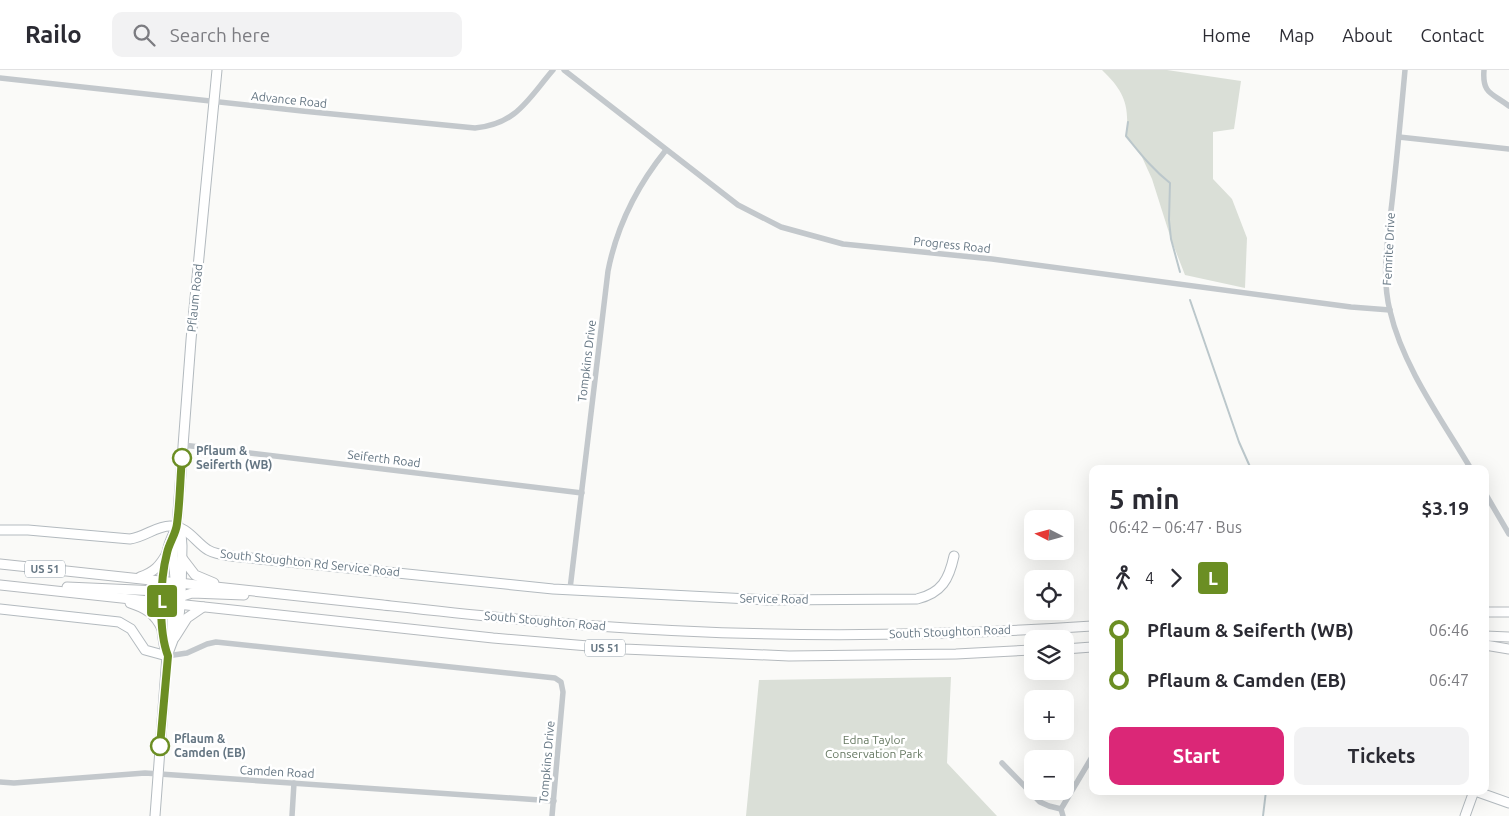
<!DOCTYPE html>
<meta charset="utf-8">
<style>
:root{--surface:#fff;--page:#f2f2f3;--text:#2b2b33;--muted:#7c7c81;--line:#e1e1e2;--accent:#db2777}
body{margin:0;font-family:Ubuntu,sans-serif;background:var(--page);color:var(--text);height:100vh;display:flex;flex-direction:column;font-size:19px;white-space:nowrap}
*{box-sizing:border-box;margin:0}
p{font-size:16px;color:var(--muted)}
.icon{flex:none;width:28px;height:28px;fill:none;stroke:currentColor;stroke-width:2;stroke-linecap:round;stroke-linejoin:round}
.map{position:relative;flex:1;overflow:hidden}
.details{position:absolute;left:1089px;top:395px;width:400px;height:330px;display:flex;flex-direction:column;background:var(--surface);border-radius:10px;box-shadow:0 5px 20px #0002}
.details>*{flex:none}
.badge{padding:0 10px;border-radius:4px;font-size:18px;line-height:32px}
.needle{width:32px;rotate:276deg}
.fabs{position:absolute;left:1024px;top:440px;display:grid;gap:10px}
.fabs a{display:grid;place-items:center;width:50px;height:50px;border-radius:10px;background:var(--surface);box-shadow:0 5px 20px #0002;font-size:25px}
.map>.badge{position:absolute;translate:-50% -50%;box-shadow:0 0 0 2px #fff}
.legs{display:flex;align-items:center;gap:8px;height:55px;padding:0 20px;font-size:16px}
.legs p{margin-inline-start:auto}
.headline{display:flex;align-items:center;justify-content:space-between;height:85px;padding:0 20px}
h1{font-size:28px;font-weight:700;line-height:38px}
.cta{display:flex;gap:10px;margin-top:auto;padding:10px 20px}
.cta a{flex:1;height:58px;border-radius:10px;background:var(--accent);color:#fff;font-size:20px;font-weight:700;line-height:58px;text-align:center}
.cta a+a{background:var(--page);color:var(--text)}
ul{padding:0 20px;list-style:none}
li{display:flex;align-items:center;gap:18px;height:50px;font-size:19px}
li i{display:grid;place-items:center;width:8px;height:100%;margin:0 6px;background:currentColor}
li i::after{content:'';width:12px;height:12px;margin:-6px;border:4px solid;border-radius:50%;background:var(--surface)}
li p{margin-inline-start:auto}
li:first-child i{background:linear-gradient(#0000 50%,currentColor 0)}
li:last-child i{background:linear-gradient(currentColor 50%,#0000 0)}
header{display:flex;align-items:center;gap:30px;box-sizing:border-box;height:70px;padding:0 25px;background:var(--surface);border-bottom:1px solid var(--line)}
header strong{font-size:24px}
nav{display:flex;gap:28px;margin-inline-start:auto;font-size:18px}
.search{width:350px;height:45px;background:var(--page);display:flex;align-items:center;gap:12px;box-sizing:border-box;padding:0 18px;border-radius:10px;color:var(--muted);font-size:19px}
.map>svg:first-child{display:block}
</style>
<header>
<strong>Railo</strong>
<div class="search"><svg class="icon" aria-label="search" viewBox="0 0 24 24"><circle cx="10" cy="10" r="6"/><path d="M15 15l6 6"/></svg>Search here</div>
<nav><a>Home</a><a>Map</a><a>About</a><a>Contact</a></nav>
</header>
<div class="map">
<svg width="1509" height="746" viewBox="0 0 1509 746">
<rect width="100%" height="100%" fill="#fafaf8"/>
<!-- green -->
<g fill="#dadfd7">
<path d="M 1102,0 L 1167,0 L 1241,11 L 1234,59 L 1213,62 L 1213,109 L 1232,129 L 1247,168 L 1245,218 L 1185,205 L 1171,169 L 1152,109 L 1142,87 L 1126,66 C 1130,35 1124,21 1102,0 Z"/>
<path d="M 951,607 L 947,693 L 997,746 L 746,746 L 759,610 Z"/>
</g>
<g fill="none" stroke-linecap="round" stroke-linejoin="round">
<!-- stream -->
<g stroke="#bbc7cb" stroke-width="2">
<path d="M 1128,52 L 1126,66 C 1140,83 1152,99 1170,113 L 1169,150 L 1171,169 L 1180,202"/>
<path d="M 1190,230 L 1239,372 L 1251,399"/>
<path d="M 1263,746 L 1266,721"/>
</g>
<defs>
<g id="secondary">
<path d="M 0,460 L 28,460 L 130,469 C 145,467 156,456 170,456 C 188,456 195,472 208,480 C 215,484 223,485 231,486 L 553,519 L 769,530 L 917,529 C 942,523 949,509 954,486"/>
<path d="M 174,473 L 173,486 L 176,520"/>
<path d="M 166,513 C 173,523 172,556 172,569"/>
<path d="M 0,539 L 119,552 L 131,559 L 145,580 L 167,586"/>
<path d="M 167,586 C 158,559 160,505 168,478 C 170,470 174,463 177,456 L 191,270 L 217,0"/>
<path d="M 1475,721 L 1509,733"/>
<path d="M 155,746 L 167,586 L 178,557 L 181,526 L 182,476 L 181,463 L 177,456"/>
<path d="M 1465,746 L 1474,721"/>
</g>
<g id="primary">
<path d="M 182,488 L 195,505 L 214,513"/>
<path d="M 0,494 C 128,507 256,522 383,535 C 455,543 526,551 597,556 C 762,568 928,567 1092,556"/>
<path d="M 140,507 C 154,502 160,496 167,483"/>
<path d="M 0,515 L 493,568 L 624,579 L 789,586 L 956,584 L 1032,580"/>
<path d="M 67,517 L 159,521 L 181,514"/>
<path d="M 164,532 L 192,523 L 244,525"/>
<path d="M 130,533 C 146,538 155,544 162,559"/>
<path d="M 1485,542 L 1509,542"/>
<path d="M 1485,566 L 1509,567"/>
<path d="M 175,567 L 187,548 L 203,537"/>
<path d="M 1485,575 L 1509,579"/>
<path d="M 1065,579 L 1092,577"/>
</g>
</defs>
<!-- secondary casing -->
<use href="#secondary" stroke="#b3babf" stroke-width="11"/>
<!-- primary casing -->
<use href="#primary" stroke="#b5babe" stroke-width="11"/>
<!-- street -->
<g stroke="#c3c8cc" stroke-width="5.5">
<path d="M 564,0 L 738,135 L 781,157 L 843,174 L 992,189 L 1351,237 L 1390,240"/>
<path d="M 1405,0 C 1401,44 1397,88 1392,132 C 1388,167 1381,206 1390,241 C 1403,297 1442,350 1471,399"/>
<path d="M 1484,0 C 1482,24 1492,23 1509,36"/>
<path d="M 0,8 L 302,41 L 475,58 C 517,54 528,29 553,0"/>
<path d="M 1399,67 L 1509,79"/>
<path d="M 183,375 L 582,423"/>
<path d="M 1485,423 L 1509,464"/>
<path d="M 570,519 L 608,201 C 617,155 637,116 666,80"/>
<path d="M 167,586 L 187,583 L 207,574 L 216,572 L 555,608 L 561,612 L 563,622 L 552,746"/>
<path d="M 1002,693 L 1040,732 L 1049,736 L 1061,739"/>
<path d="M 0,712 L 14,713 L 145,703 L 554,731"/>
<path d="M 292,746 L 294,713"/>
<path d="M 1063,746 L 1061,739 L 1092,687"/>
</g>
<!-- secondary -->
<use href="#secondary" stroke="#fff" stroke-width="9"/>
<!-- primary -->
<use href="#primary" stroke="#fff" stroke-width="9"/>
</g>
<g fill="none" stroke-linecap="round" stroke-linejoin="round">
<defs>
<path id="line-1" d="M 160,676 L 168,586 C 158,560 160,510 167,483 C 169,473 176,464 177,454 C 180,432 180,410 182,388"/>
</defs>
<!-- line-1 casing -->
<use href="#line-1" stroke="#fff" stroke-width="11"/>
<!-- line-1 -->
<use href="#line-1" stroke="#6b8e23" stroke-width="8"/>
</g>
<!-- markers -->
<g fill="#fff" stroke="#6b8e23" stroke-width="2.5">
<circle cx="182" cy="388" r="9"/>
<circle cx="160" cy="676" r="9"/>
</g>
<g text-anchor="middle" stroke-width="5" stroke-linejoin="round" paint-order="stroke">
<!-- shield labels -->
<g fill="#fff" stroke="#939fa8" stroke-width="1">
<rect x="25" y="490.5" width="40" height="17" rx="4"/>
<rect x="585" y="569.5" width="40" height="17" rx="4"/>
</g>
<g font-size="11" font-weight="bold" fill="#657683">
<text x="45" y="503">US 51</text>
<text x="605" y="582">US 51</text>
</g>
<!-- street labels -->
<g font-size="12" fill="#657683" stroke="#fff">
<text transform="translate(289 30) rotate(6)" y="4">Advance Road</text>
<text transform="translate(952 175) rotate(6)" y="4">Progress Road</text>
<text transform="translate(1389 179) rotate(-87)" y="4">Femrite Drive</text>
<text transform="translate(195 228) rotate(-84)" y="4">Pflaum Road</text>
<text transform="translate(587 291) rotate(-83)" y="4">Tompkins Drive</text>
<text transform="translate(384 389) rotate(7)" y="4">Seiferth Road</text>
<text transform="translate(310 493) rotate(6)" y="4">South Stoughton Rd Service Road</text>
<text transform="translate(774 529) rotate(1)" y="4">Service Road</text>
<text transform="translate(545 551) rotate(5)" y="4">South Stoughton Road</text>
<text transform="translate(950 562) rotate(-2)" y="4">South Stoughton Road</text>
<text transform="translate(547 692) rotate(-85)" y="4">Tompkins Drive</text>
<text transform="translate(277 702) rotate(3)" y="4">Camden Road</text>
</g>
<!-- stop labels -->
<g font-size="12" font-weight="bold" fill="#657683" stroke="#fff" text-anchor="start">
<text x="196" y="385">Pflaum &amp;<tspan x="196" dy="14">Seiferth (WB)</tspan></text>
<text x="174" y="673">Pflaum &amp;<tspan x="174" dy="14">Camden (EB)</tspan></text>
</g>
<!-- park labels -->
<g font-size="12" fill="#687a64" stroke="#fff">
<text x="874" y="674">Edna Taylor<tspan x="874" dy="14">Conservation Park</tspan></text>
</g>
</g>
</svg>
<div class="fabs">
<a><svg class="needle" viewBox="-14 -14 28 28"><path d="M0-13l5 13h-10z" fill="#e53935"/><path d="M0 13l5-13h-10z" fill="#7c7c81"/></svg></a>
<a><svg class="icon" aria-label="locate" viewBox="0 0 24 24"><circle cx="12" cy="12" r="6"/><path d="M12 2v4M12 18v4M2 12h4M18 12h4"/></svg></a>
<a><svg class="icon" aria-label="layers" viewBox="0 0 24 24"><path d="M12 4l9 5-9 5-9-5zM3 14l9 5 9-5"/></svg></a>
<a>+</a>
<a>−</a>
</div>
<b class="badge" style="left:162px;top:531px;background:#6b8e23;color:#fff">L</b>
<section class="details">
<div class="headline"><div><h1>5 min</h1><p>06:42 – 06:47 · Bus</p></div><b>$3.19</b></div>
<div class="legs"><svg class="icon" aria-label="walk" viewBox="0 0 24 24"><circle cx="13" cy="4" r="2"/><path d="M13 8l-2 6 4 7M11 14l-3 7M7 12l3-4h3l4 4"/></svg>4<svg class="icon" aria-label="forward" viewBox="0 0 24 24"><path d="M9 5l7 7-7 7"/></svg><b class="badge" style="background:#6b8e23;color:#fff">L</b></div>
<ul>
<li><i style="color:#6b8e23"></i><b>Pflaum &amp; Seiferth (WB)</b><p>06:46</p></li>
<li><i style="color:#6b8e23"></i><b>Pflaum &amp; Camden (EB)</b><p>06:47</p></li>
</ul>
<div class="cta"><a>Start</a><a>Tickets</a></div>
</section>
</div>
